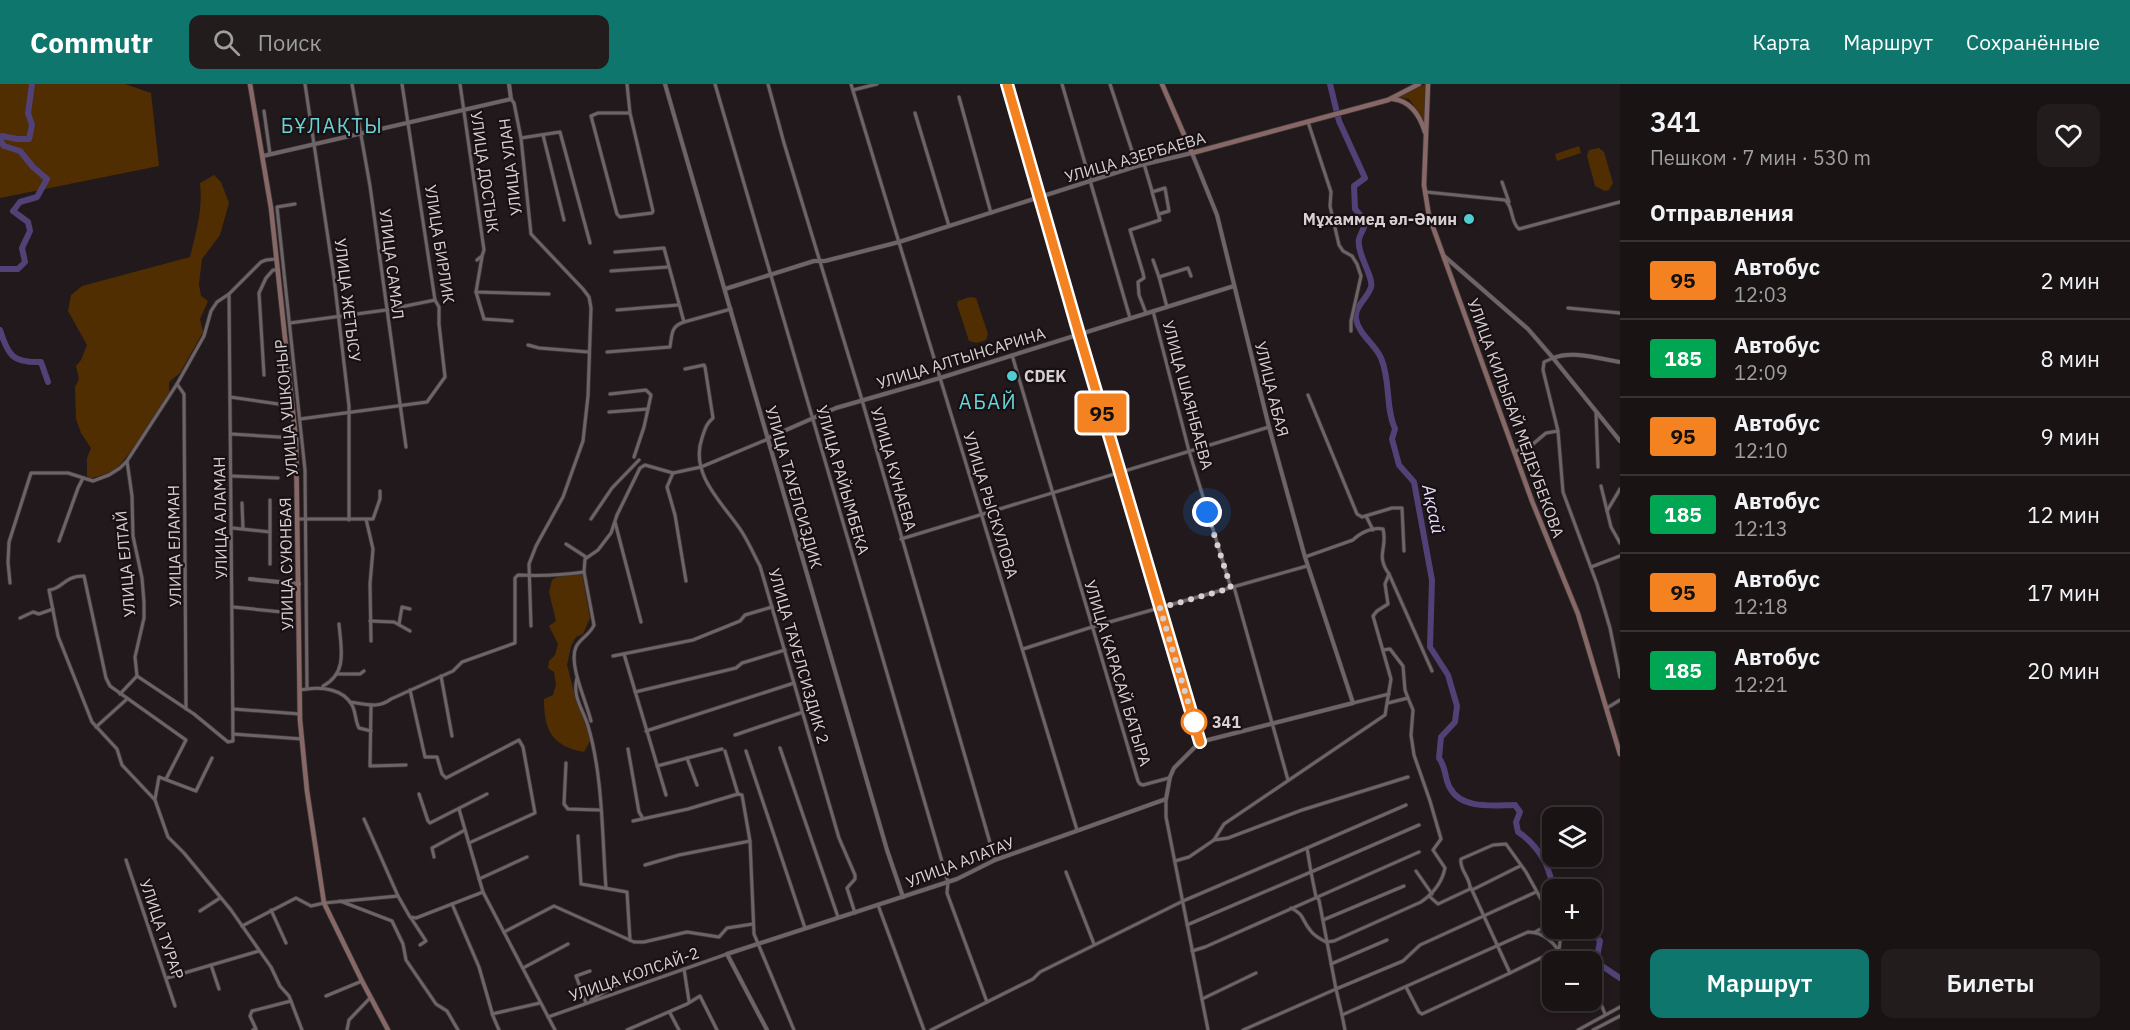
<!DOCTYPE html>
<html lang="ru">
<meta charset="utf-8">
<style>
:root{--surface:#191314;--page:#221c1d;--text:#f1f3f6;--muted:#9f9ea0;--line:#373234;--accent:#0f766e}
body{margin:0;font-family:"IBM Plex Sans",sans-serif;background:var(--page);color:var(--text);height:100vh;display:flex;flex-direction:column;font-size:22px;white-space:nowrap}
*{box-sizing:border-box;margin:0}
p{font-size:20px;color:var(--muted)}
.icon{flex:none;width:33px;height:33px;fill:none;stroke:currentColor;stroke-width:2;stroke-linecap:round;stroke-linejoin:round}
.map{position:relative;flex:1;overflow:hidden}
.sheet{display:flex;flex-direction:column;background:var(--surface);width:510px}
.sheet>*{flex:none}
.badge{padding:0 12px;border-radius:4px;font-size:21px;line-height:39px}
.controls{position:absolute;left:1542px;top:723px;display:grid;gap:12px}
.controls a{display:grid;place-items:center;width:60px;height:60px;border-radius:12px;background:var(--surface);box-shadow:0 3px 9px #0003,0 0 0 2px var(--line);font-size:30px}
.you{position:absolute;width:30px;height:30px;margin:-15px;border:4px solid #fff;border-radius:50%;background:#1a73e8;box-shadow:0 0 0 9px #1a73e833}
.map>.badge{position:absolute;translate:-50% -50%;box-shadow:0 0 0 3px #fff}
h2{padding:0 30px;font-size:22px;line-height:54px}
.round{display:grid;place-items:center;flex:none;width:63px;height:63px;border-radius:12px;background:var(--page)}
.overview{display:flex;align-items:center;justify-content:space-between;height:102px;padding:0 30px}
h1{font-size:28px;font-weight:600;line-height:45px}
.primary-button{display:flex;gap:12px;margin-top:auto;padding:12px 30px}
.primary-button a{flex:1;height:69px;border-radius:12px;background:var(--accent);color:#fff;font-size:24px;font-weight:600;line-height:69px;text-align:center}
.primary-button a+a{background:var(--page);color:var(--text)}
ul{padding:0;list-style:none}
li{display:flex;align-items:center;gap:18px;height:78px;padding:0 30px;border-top:2px solid var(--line)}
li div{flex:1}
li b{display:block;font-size:22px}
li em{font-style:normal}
li .badge{min-width:66px;font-weight:700;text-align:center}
header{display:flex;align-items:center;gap:36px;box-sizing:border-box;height:84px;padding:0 30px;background:var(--accent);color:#fff}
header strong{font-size:28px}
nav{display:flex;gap:33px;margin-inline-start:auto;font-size:21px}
.search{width:420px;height:54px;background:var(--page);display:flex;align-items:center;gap:15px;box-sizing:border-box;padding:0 21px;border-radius:12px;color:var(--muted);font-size:22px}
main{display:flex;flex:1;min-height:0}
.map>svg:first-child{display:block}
</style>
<header>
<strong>Commutr</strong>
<div class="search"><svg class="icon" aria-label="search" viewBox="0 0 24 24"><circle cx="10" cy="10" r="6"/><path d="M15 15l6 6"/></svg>Поиск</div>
<nav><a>Карта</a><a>Маршрут</a><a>Сохранённые</a></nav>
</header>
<main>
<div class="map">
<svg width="1620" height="946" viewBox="0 0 1620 946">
<rect width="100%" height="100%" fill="#21191b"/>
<!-- green -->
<g fill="#502e02">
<path d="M 0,0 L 125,0 L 151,9 L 159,82 L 0,114 Z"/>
<path d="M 1426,0 L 1425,41 L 1421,31 L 1409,15 L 1397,13 Z"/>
<path d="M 1579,62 L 1581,69 L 1557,77 L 1555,70 Z"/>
<path d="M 1599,64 L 1604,68 L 1613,99 L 1609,106 L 1605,107 L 1595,102 L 1587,72 L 1589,66 Z"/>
<path d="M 214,91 L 221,98 L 229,119 L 220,151 L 202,175 L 199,200 L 201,212 L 208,217 L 200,235 L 203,248 L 180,289 L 169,298 L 169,309 L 142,353 L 119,382 L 110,389 L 89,395 L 87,392 L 87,374 L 91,364 L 81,349 L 76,335 L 75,303 L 79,295 L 76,282 L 81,276 L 87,261 L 68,227 L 71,211 L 82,202 L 190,173 C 196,148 203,125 200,99 Z"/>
<path d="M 970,213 L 976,214 L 988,250 L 986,256 L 977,259 L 969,257 L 957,220 L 958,217 Z"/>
<path d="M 582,490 L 590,534 L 583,550 L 576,553 L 571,562 L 567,581 L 577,620 L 583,632 L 590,657 L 584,668 C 551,662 544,645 544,615 L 553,611 L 556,601 L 554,588 L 548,584 L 549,577 L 555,571 L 558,560 L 549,542 L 556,537 L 549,508 L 552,496 C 562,489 571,493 582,490 Z"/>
</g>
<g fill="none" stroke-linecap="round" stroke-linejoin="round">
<!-- river -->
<g stroke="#514176" stroke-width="6">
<path d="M 1330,0 L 1339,37 L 1365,94 L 1354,102 L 1355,125 L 1361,132 L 1364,143 C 1363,146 1360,151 1359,155 C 1356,169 1374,193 1371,203 C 1368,214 1354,222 1356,235 C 1359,251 1375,260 1381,274 C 1391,297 1385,323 1395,345 L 1392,355 L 1399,381 L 1414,398 L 1432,496 L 1430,563 L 1448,591 L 1457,622 L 1455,638 L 1441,653 L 1439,674 C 1447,685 1444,694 1450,704 C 1462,726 1494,721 1515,721 L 1520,728 L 1516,738 L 1518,748 C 1529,755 1539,767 1545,778 C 1550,788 1550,797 1557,806"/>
<path d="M 0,55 L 2,52 L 17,55 L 29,55 L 32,41 L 28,29 L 32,0"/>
<path d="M 0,56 L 4,62 L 20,67 L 33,83 L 47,95 L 37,113 L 20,118 L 13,127 L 28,138 L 30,147 L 22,164 L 25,178 L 18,185 L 0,185"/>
<path d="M 0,246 C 8,272 13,279 41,278 L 48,298"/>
<path d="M 1589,844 L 1600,857 L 1596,878 L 1620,894"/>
</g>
<defs>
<g id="minor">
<path d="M 305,0 L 334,194 L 349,322 L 349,436"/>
<path d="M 352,0 L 370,102 L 406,363"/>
<path d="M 460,0 L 484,166 L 482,172 L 477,176"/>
<path d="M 627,0 L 630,29 L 653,127 L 652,129 L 620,133 L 617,130 L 591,32 L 598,29 L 630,29"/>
<path d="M 715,0 L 948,798 L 947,809 L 987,918"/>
<path d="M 768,0 L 784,59 L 862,316 L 995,776"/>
<path d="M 851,0 L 1077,746"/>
<path d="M 1007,0 L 1079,250"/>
<path d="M 1062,0 L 1130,234"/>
<path d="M 1110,0 L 1137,82"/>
<path d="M 853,6 L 877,0"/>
<path d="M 959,13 L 991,129"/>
<path d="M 511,15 L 514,19 L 521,54 L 531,150 L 583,205 L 589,213 L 591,224 L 588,312 L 583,357 L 563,413 L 536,462 L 529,480 L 531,542"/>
<path d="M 264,27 L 270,70"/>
<path d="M 915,29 L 949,142"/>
<path d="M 1308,38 L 1331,108 L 1330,122 L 1339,161 L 1343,167 L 1352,172 L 1357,180 L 1361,192 L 1351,237 L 1351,247"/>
<path d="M 543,51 L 564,136"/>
<path d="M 521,54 L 560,48 L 590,159"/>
<path d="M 1144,80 L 1152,107"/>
<path d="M 1502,98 L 1509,118"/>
<path d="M 1426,108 L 1505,116 C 1514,123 1510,138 1519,145 L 1620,118"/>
<path d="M 295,120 L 277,123 L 305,386 L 307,605 L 300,606"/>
<path d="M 615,168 L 664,164 L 684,238 L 731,225"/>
<path d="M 482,173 L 476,208 L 549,210"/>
<path d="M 1153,176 L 1159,193 L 1188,184 L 1191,192"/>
<path d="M 611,187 L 668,183"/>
<path d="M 1159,193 L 1167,223"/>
<path d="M 476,208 L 484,235 L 512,237"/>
<path d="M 1568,224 L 1620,229"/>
<path d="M 617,226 L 678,221"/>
<path d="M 1153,227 L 1189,367 L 1231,504"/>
<path d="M 1146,229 L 1139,211 L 1138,198 L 1144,194 L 1143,189 L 1130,146 L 1160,136 L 1152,108 L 1165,104 L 1169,127 L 1159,130"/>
<path d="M 290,239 L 386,226 L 435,216"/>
<path d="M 528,261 L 539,264 L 589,268"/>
<path d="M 607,268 L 670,263 C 672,250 671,242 684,238"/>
<path d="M 1012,271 L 1138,697 L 1140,700 L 1143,701 L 1169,694"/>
<path d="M 1553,274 L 1544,278 L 1543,286 L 1558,347 L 1563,408 L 1597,500 L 1610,544 L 1620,593"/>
<path d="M 685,285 L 704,281 L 705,283 L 713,334 C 706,340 705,345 702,354 C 689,391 724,420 742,448 C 749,459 754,471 760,482 L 839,754 L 855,791 L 855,795 L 847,804 L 855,829"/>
<path d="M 264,291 L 259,209 L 266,194 L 273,186 L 277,186"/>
<path d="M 177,300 L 184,310 L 186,625"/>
<path d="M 610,310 L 646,306 L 651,311 L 644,343 L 634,373"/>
<path d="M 1308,311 L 1357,430 L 1362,433 L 1392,424 L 1402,424 L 1404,467"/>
<path d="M 230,313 L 292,322"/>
<path d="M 609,328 L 648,325"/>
<path d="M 1596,328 L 1598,383"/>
<path d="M 300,335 L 427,318 L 445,293 L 439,240 L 439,223 L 435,216 L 402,0"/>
<path d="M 231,350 L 295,354"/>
<path d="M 1514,368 L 1533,360 L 1546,349 L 1558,347"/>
<path d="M 673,389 L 667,403 L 675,431 L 686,497"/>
<path d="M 231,392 L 278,394"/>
<path d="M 1601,402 L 1611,443 L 1620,459"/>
<path d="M 270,416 L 270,480"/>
<path d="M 242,419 L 243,445"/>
<path d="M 1607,427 L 1620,405"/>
<path d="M 1366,432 L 1373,446"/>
<path d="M 298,435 L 373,435 L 380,415 L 380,407"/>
<path d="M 366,435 L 373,465 L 370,500 L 371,557"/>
<path d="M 591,435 L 612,404 L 639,376"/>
<path d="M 615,438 L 641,538"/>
<path d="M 232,444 L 270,448"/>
<path d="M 901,455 L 1269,343"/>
<path d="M 59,457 L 78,404 L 83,394"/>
<path d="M 566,460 L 586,473"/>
<path d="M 1305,473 L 1353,456 C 1361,448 1373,443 1383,445 C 1388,464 1375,471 1389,490 L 1432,587"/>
<path d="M 1591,483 L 1620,472"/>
<path d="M 10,499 L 8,478 L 9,458 L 31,389 L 68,389 L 93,397 L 109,391 L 120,384 L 127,377 L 177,300 L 204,252 L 211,227 L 217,218 L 229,210 L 261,178 L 266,176 L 276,175"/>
<path d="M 1234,503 L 1288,696"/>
<path d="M 233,523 L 282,528"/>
<path d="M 20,534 L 33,528 L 39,530 L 53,525"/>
<path d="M 370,537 L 394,538 L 410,547"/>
<path d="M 399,540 L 402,523 L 410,525"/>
<path d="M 1023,565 L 1092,543 L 1307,482"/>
<path d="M 1383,566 L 1390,565 L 1403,582 L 1405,606 L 1408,614 L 1388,619"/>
<path d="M 624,570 L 666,711"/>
<path d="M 613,572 L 693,556 L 740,537 L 745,531 L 772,523"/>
<path d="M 337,590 L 360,590 L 364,587"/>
<path d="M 137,592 L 194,630 L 228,658 L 233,657 L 229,210"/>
<path d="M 441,592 L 452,652"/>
<path d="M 577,594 C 572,613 583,625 588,642 C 603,692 602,752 606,804"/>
<path d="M 323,602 C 348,589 341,564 339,540"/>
<path d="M 307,605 C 323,603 343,605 352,621 C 356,628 355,637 359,644 L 371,647"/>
<path d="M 410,606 L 425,673 L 437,673 L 442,690 L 446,694 L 519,656 L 523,663 L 535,729 L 469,759"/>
<path d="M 635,608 L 736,584 L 742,579 L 785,566"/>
<path d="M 120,610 L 137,592 L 135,573 L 144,534 L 144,518 L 142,494 L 133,452 L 132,412 L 127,377"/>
<path d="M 350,618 C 365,620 378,625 391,615 L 453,587 L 462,578 L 515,559 L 515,494 L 518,491 C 540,492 563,491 584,488"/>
<path d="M 1353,619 L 1389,610"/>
<path d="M 371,621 L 370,682 L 406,681"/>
<path d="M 1607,624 L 1620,616"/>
<path d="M 233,625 L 300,630"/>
<path d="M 591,637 C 587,619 568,580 576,563 C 580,554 590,551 594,541 L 584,488 L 585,475 L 598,466 L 611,449 L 617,431 L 640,384 L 645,381 L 673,389 L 701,383 L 768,355"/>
<path d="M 96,643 L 127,615"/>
<path d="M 646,647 L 794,599"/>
<path d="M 233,650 L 302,655"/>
<path d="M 735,651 L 803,628"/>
<path d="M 780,664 L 838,833"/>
<path d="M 628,665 L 639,728 L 642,733"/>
<path d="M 725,667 L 738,710"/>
<path d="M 746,667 L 805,844"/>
<path d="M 687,674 L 697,701"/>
<path d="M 566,679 L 564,720 L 568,725 L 599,726"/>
<path d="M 657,682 L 722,665"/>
<path d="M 166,695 L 186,656 L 110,602 L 106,594 L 84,492 C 63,492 63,505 49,506 L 58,552 L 92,638 L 117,665 L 122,681 L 155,716 L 168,753 L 184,769 L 231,826 L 271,883 L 280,902 L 289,912 L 302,946"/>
<path d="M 419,710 L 428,737 L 430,739 L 487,710"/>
<path d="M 155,715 L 159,693 L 196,707 L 212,674"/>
<path d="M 1166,715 L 1166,733 L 1208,946"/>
<path d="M 459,725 L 483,808 L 555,946"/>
<path d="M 364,735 L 398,812 L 410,833 L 416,834 L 483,808"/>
<path d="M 633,737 L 688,725 L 738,710 L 742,711 L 750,757 L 754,850 L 794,946"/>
<path d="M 1419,741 L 1311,788 L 1316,813 L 1319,816 L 1336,905 L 1403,877 L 1420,861 L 1536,808"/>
<path d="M 578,752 L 581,800 L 627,808 L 630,856"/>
<path d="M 1214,756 L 1224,740 L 1385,631 L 1391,595 L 1373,532 L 1377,527 L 1388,520 L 1385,500 L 1389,490"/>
<path d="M 434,773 L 432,764 L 465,746"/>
<path d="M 126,776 L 175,922"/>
<path d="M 1175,777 L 1189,773 L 1214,756 L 1228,754 L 1302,726 L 1408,693"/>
<path d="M 645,781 L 679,771 L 750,757"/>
<path d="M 1416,787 L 1432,810"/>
<path d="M 1066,788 L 1094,860"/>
<path d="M 479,795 L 527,773"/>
<path d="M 1471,804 L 1510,889 L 1559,865 L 1561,851 L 1558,844"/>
<path d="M 1472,806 L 1520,782"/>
<path d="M 1429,812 L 1438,820 L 1470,805 C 1471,794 1459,786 1461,775 L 1493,761 L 1506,760 L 1526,788 L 1552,835"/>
<path d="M 340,817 L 392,837 L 403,860 L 406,876 L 436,920 L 447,927 L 458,946"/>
<path d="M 452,820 L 479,883 L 493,932 L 499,946"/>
<path d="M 878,821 L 924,946"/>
<path d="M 1291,824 C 1305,831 1301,835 1310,846 C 1314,852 1320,855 1326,858 L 1334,857 L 1421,818 C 1434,809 1442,799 1445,784 L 1433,766 L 1441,755 L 1430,717 L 1414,671 L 1411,651 L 1413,626 L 1408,614"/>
<path d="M 271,826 L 286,859"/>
<path d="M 200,827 L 220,814"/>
<path d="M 411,834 L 426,857 L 420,861"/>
<path d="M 1323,836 L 1404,802"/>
<path d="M 1187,841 L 1311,788 L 1307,764 L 1406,721"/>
<path d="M 242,842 L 296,814 L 311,822 L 324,819 L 398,812"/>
<path d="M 504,848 L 554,822 L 634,858 L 644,858 L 687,848 L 719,853 L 727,844 L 753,840"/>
<path d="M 1535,848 L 1552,839"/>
<path d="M 1192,867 L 1205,863 L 1419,768"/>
<path d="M 1331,880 L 1387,856"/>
<path d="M 211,881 L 219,905"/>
<path d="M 523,884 L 568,860"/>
<path d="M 684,885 L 689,917"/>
<path d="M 167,894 L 259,867"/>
<path d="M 1406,903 L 1419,928 L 1422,930 L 1510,889"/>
<path d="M 1592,909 L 1599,915 L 1605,930"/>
<path d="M 326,912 L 362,897"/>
<path d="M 1202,915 L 1256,889"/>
<path d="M 591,916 L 620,899"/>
<path d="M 586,919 L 576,892 L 590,887"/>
<path d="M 670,929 L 679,946"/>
<path d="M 492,930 L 540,919"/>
<path d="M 1342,931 L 1345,946"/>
<path d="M 548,933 L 727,870"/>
<path d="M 253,946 L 256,945 L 250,932 L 252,927 L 291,917"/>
<path d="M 347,946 L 349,936 L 370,914"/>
<path d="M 627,946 L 687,920 L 700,912 L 717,946"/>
<path d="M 931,946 L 1033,895 L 1040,888 L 1183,817 L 1307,764"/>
<path d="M 1243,946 L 1336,905 L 1342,931 L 1528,848 C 1546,848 1558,863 1565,878"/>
<path d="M 1578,946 L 1620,923"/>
<path d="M 1593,946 L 1620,932"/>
</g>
<g id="tertiary">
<path d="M 665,0 L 887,766 L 903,813"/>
<path d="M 263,72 L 511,15 L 509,0"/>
<path d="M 1444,172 L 1528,245 L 1553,274 L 1620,357"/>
<path d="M 725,205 L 814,177 L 825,177 L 899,158 L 1137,82 L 1192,69 L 1217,131 L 1269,343 L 1305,473 L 1353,619 L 1200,658 L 1174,684 L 1170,693 L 1166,715 L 995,776 L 957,795 L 727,870 L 767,946"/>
<path d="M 1079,250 L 1200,658"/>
<path d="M 1553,274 C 1574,266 1599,275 1620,278"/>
<path d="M 768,354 L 836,324 L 940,294 L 1234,202"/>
<path d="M 250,495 L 299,500"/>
</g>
<g id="secondary">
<path d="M 250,0 L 271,124 L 296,356 L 300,636 L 307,707 L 324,819 L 362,897 L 388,946"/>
<path d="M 1162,0 L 1192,69 L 1388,16 L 1419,0"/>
<path d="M 1428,0 L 1424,101 L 1429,132 L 1532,417 L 1578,530 L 1620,670"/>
<path d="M 1393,15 C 1411,17 1420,32 1425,48"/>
</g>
</defs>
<!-- minor casing -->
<use href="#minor" stroke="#3b3637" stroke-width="4.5"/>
<!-- tertiary casing -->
<use href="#tertiary" stroke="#3b3637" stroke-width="5"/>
<!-- secondary casing -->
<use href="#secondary" stroke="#3b3637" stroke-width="6"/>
<!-- minor -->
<use href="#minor" stroke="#6e6366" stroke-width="3"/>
<!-- tertiary -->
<use href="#tertiary" stroke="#6e6366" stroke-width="4"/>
<!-- secondary -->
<use href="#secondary" stroke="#876866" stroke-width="4.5"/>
</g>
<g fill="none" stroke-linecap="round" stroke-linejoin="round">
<defs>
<path id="line" d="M 1007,0 L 1079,250 L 1200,658"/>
</defs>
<!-- line casing -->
<use href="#line" stroke="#fff" stroke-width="14"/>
<!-- line -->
<use href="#line" stroke="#f58220" stroke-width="9"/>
<!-- walk -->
<path stroke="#d6d0d2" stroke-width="6" stroke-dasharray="0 10.8" d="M 1194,638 L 1160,524 L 1231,504 L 1207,428"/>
</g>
<!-- markers -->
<g fill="#51ccd1" stroke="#181012" stroke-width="2">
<circle cx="1469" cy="135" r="6"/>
<circle cx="1012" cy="292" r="6"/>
</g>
<circle fill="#fff" stroke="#f58220" stroke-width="3" cx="1194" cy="638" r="12"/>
<g text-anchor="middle" stroke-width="4.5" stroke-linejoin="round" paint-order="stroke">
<!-- street labels -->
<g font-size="16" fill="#d6d0d2" stroke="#181012">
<text transform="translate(1135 73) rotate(-16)" y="6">УЛИЦА АЗЕРБАЕВА</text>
<text transform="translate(510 83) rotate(-97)" y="6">УЛИЦА УЛАН</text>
<text transform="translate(485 88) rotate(82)" y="6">УЛИЦА ДОСТЫК</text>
<text transform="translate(440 160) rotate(81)" y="6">УЛИЦА БИРЛИК</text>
<text transform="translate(392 180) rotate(83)" y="6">УЛИЦА САМАЛ</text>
<text transform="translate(348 216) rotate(83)" y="6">УЛИЦА ЖЕТЫСУ</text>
<text transform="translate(961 274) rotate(-17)" y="6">УЛИЦА АЛТЫНСАРИНА</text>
<text transform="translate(1272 305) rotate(76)" y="6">УЛИЦА АБАЯ</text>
<text transform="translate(1188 311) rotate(75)" y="6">УЛИЦА ШАЯНБАЕВА</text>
<text transform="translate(286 324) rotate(-95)" y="6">УЛИЦА УШКОНЫР</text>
<text transform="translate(1516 334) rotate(70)" y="6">УЛИЦА КИЛЫБАЙ МЕДЕУБЕКОВА</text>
<text transform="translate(894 385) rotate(74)" y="6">УЛИЦА КУНАЕВА</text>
<text transform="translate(843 396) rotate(74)" y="6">УЛИЦА РАЙЫМБЕКА</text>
<text transform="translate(794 403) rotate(74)" y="6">УЛИЦА ТАУЕЛСИЗДИК</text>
<text transform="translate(991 421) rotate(73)" y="6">УЛИЦА РЫСКУЛОВА</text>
<text transform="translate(220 434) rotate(-91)" y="6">УЛИЦА АЛАМАН</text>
<text transform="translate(174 462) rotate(-91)" y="6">УЛИЦА ЕЛАМАН</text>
<text transform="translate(125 480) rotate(-95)" y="6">УЛИЦА ЕЛТАЙ</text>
<text transform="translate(286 480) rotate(-91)" y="6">УЛИЦА СУЮНБАЯ</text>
<text transform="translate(799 572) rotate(74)" y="6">УЛИЦА ТАУЕЛСИЗДИК 2</text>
<text transform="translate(1118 589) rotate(73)" y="6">УЛИЦА КАРАСАЙ БАТЫРА</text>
<text transform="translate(960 778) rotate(-21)" y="6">УЛИЦА АЛАТАУ</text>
<text transform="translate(162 845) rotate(71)" y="6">УЛИЦА ТУРАР</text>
<text transform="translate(634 890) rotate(-19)" y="6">УЛИЦА КОЛСАЙ-2</text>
</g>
<!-- poi labels -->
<g font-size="16" font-weight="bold" fill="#d6d0d2" stroke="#181012" text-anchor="end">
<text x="1457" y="141">Мұхаммед әл-Әмин</text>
<text x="1024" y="298" text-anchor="start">CDEK</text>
</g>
<!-- stop labels -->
<g font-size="16" font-weight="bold" fill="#d6d0d2" stroke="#181012" text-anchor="start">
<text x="1212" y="644">341</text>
</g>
<!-- water labels -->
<g font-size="18" font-style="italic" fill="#e1dafb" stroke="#181012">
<text transform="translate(1433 425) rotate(78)" y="6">Ақсай</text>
</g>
<!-- quarter labels -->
<g font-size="20" letter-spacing="1.5" fill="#68d5d9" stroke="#181012">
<text x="332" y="49">БҰЛАҚТЫ</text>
<text x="988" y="325">АБАЙ</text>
</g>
</g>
</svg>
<div class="controls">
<a><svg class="icon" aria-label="layers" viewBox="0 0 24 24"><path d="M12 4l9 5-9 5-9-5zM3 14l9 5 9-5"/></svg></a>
<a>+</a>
<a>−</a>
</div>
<div class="you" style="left:1207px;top:428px"></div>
<b class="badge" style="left:1102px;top:329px;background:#f58220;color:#111">95</b>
</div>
<section class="sheet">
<div class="overview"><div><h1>341</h1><p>Пешком · 7 мин · 530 m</p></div><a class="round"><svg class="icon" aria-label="heart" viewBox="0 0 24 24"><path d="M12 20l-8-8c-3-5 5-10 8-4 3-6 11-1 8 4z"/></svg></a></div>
<h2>Отправления</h2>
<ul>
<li><span class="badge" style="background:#f58220;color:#111">95</span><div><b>Автобус</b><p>12:03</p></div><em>2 мин</em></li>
<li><span class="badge" style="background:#00a651;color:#fff">185</span><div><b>Автобус</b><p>12:09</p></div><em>8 мин</em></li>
<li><span class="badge" style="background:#f58220;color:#111">95</span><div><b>Автобус</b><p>12:10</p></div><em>9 мин</em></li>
<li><span class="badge" style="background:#00a651;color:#fff">185</span><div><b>Автобус</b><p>12:13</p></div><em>12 мин</em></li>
<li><span class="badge" style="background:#f58220;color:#111">95</span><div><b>Автобус</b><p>12:18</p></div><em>17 мин</em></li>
<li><span class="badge" style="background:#00a651;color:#fff">185</span><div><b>Автобус</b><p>12:21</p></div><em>20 мин</em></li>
</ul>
<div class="primary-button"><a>Маршрут</a><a>Билеты</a></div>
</section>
</main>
